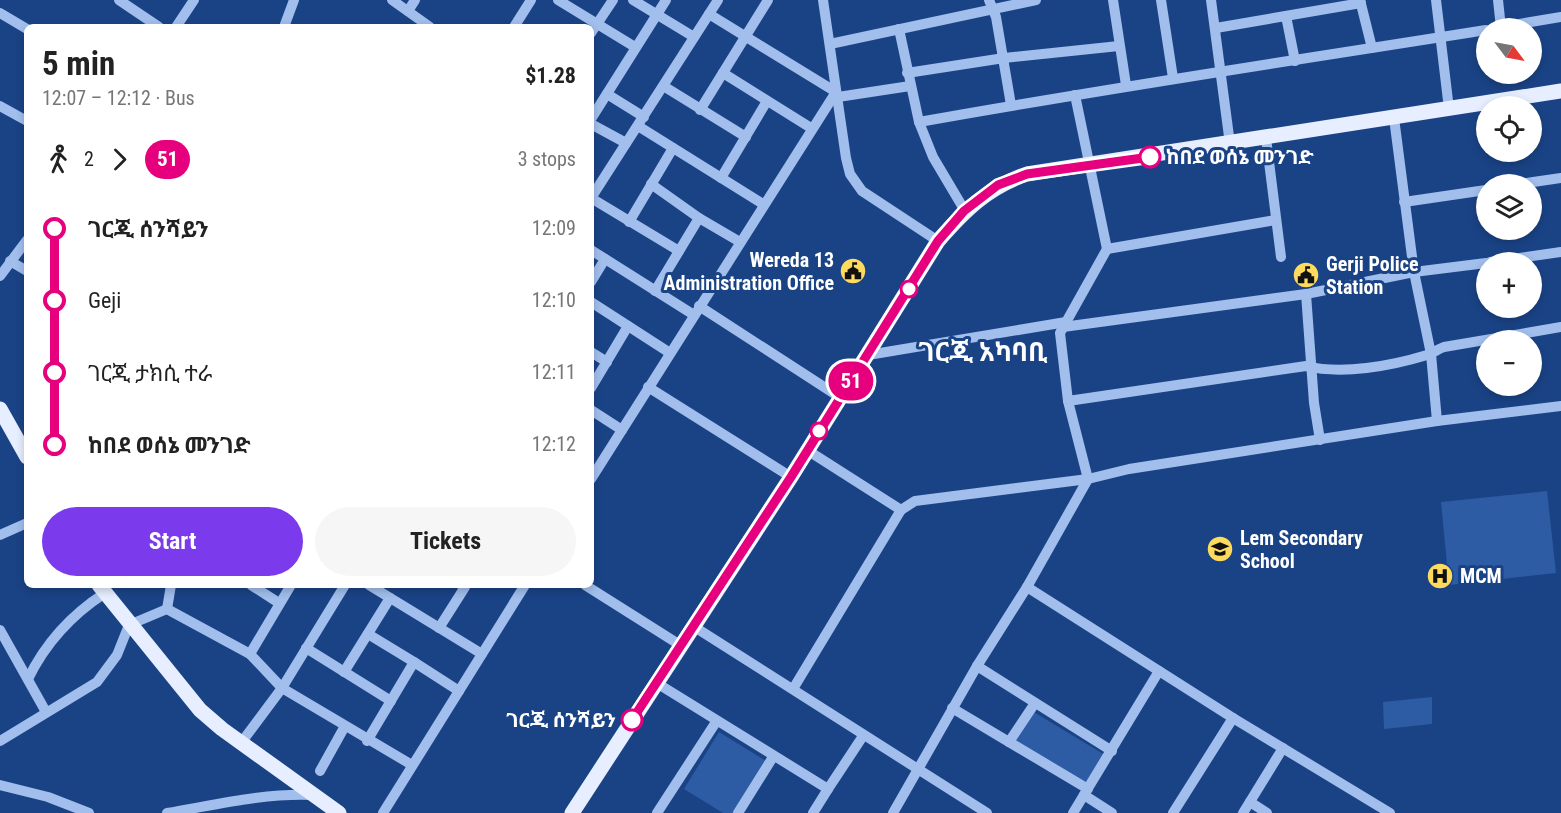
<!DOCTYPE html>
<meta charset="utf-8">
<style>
:root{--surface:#fff;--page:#f6f6f6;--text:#222;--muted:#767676;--accent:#7c3aed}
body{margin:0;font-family:"Roboto Condensed","Noto Sans Ethiopic",sans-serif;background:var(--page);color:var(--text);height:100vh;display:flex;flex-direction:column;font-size:22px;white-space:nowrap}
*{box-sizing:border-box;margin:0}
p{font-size:20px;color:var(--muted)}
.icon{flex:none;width:33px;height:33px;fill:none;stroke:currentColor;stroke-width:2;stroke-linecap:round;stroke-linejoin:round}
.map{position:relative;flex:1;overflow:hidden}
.sheet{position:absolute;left:24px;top:24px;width:570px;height:564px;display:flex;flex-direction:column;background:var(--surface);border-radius:9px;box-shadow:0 3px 9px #0003}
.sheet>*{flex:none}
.badge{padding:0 12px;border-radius:20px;font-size:21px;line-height:39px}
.needle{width:39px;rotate:122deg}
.fabs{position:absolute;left:1476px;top:18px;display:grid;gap:12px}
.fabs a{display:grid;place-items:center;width:66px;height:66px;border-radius:50%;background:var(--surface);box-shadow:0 3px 9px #0003;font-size:30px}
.map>.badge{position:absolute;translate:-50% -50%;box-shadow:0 0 0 3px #fff}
.legs{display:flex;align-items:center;gap:9px;height:66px;padding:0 18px;font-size:20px}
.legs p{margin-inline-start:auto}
.summary{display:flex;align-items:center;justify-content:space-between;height:102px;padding:0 18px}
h1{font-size:33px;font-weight:700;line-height:45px}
.button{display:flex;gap:12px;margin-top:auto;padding:12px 18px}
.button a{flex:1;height:69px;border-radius:36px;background:var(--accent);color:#fff;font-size:24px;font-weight:700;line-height:69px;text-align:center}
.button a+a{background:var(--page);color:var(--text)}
ul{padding:0 18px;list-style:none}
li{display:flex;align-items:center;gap:21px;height:72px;font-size:22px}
li i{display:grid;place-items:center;width:9px;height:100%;margin:0 8px;background:currentColor}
li i::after{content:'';width:15px;height:15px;margin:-8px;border:4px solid;border-radius:50%;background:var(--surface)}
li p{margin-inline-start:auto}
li:first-child i{background:linear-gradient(#0000 50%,currentColor 0)}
li:last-child i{background:linear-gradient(currentColor 50%,#0000 0)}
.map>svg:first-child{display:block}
</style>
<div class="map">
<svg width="1561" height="813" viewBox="0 0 1561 813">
<rect width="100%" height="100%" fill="#1a4386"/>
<!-- green -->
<g fill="#2d5ba4">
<path d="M 1547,491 L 1556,573 L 1449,585 L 1441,502 Z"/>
<path d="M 1432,697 L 1432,724 L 1384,729 L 1383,702 Z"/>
<path d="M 1032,711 L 1105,755 L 1086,787 L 1013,744 Z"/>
<path d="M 719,732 L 766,761 L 733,813 L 723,813 L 684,789 Z"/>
</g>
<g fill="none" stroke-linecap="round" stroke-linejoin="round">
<!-- minor -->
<g stroke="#a1beec" stroke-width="10">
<path d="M 119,0 L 159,27"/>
<path d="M 392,0 L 430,27"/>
<path d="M 558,0 L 635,47"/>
<path d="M 633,0 L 694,37"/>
<path d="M 823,0 L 846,158 L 850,174 L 862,191 L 938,241"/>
<path d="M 989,0 L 996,17 L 1011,105"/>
<path d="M 1113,0 L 1126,85"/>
<path d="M 1161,0 L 1173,78"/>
<path d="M 1211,0 L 1230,144"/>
<path d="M 1360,0 L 1372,48"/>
<path d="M 1436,0 L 1449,109"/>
<path d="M 1498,0 L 1501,28"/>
<path d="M 408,11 L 415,0"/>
<path d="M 0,13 L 27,29"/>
<path d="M 1286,16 L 1295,61"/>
<path d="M 176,27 L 194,0"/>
<path d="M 284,27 L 294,0"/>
<path d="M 514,27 L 531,0"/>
<path d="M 1216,28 L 1361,3"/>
<path d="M 1495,28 L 1561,17"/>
<path d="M 899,29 L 919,122 L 933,157 L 965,211"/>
<path d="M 591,33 L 613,0"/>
<path d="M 830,44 L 1036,0"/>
<path d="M 723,73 L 811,128"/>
<path d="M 907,73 L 1004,58 L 1119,46"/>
<path d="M 665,87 L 746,137"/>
<path d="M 607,94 L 644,117"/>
<path d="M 838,97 L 910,86"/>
<path d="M 0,106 L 27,121"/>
<path d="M 700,110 L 768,0"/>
<path d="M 1394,118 L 1414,272 L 1431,354 L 1437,421"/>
<path d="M 591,119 L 666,0"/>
<path d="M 919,122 C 1108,88 1297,60 1486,30"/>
<path d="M 591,124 L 626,143"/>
<path d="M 638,126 L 763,204"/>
<path d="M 1266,138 L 1281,257"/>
<path d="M 721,178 L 767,101"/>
<path d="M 651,184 L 699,218 L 740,242"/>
<path d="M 1520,184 L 1561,178"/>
<path d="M 591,198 L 718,0"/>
<path d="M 591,198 L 679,251"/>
<path d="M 1404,202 L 1486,190"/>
<path d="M 629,222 L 673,148"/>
<path d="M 1107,249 L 1276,220"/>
<path d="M 591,250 L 694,315"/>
<path d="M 10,261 L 27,271"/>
<path d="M 1490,262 L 1561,252"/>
<path d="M 0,276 L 27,240"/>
<path d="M 591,282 L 605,259"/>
<path d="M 655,291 L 699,218"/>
<path d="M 1306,294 L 1314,403 L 1320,440"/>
<path d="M 591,302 L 670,353"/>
<path d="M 699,306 L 841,398"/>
<path d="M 1063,327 L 1306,294 L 1414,272 L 1486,263"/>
<path d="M 591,352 L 607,362"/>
<path d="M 868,355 L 1066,322"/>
<path d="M 648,387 L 791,477"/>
<path d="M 591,388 L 628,326"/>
<path d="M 1068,401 L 1306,366 C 1342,375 1391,366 1427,355 C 1433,353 1438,349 1444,347 L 1561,327"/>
<path d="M 591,410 L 622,430"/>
<path d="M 807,450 L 901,510 L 915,501 L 1088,479 L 1129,469 L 1437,421 L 1561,406"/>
<path d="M 591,479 L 836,92 L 709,14"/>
<path d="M 0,535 L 27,523"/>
<path d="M 251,585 L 279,603"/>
<path d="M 291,585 L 250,654 L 282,688 L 412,765"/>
<path d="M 369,585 L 482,654"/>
<path d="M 585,585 L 680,645"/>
<path d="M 1027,587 L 1088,479 L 1068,401 L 1060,333 L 1107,249 L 1075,95"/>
<path d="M 167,609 L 250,654"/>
<path d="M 167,609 L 171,585"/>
<path d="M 693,626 L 987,813"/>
<path d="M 439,628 L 465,587 L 461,585"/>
<path d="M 0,630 L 46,712"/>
<path d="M 368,634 L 414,662"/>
<path d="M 306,648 L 391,701"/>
<path d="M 977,666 L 1112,751"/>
<path d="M 344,672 L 390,598"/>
<path d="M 28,679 C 46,642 71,615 105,593"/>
<path d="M 655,682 L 828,789 L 863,736"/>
<path d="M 793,689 L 901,510"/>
<path d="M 952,708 L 1088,789"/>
<path d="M 0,741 L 97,682 L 117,655 L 129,625 L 167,609"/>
<path d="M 367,741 L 414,662 L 459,691"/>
<path d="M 1009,742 L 1035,703"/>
<path d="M 241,743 L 282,688 L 345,585"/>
<path d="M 320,771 L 345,726"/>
<path d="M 0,785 L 48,797 L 89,813"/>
<path d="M 1084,795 L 1112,813"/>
<path d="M 1250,802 L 1267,813"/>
<path d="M 167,813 C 215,805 263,793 312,795"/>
<path d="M 383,813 L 525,585"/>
<path d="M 657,813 L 716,722"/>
<path d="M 738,813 L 773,757"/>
<path d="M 813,813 L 828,789"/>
<path d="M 893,813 L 977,666 L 1027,587 L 1233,718"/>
<path d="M 1073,813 L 1159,671"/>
<path d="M 1173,813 L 1233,718 L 1390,813"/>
<path d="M 1243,813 L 1283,748"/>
</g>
<!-- major -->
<g stroke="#e6eeff" stroke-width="15">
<path d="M 0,409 L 27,457"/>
<path d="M 99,585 L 200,710 L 222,729 L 339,813"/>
<path d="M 572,813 L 791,477 L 938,241 C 964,211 988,187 1027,174 L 1561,91"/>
</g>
</g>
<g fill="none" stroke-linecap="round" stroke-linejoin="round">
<defs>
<path id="line-1" d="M 632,720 L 791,477 L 938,241 L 964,211 L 998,185 L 1014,179 L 1027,174 L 1150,157"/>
</defs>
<!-- line-1 casing -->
<use href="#line-1" stroke="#fff" stroke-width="14"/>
<!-- line-1 -->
<use href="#line-1" stroke="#e6007e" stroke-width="9"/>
</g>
<!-- icons -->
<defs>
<symbol id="civic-disc" viewBox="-11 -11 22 22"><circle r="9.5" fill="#feda5d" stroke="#1a4386"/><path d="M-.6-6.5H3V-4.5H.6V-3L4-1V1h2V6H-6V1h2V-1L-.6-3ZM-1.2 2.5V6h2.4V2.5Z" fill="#111"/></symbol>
<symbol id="school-disc" viewBox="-11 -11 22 22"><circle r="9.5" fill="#feda5d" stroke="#1a4386"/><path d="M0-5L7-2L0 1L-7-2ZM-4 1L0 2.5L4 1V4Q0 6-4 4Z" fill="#111"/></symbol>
<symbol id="hospital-disc" viewBox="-11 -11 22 22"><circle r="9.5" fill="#feda5d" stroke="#1a4386"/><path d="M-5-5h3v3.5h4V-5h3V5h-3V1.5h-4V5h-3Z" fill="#111"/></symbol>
</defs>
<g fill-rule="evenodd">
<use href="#civic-disc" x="838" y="256" width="30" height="30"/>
<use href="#civic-disc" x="1291" y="260" width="30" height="30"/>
<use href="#school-disc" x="1205" y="534" width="30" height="30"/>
<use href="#hospital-disc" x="1425" y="561" width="30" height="30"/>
</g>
<!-- markers -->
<g fill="#fff" stroke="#e6007e" stroke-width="3">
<circle cx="1150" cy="157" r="10"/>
<circle cx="909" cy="289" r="8"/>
<circle cx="819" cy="431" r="8"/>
<circle cx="632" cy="720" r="10"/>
</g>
<g text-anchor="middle" stroke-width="6" stroke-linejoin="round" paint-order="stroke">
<!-- stop labels -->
<g font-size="20" font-weight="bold" fill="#fff" stroke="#1a4386" text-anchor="start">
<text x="1166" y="164">ከበደ ወሰኔ መንገድ</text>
<text x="616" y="727" text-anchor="end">ገርጂ ሰንሻይን</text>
</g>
<!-- poi labels -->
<g font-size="20" font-weight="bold" fill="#fff" stroke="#1a4386" text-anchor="start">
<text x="834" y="267" text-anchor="end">Wereda 13<tspan x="834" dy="23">Administration Office</tspan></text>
<text x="1326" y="271">Gerji Police<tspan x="1326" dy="23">Station</tspan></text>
<text x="1240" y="545">Lem Secondary<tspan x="1240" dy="23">School</tspan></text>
<text x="1460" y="583">MCM</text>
</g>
<!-- district labels -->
<g font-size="26" font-weight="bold" fill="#fff" stroke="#1a4386">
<text x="983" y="361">ገርጂ አካባቢ</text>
</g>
</g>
</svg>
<div class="fabs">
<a><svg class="needle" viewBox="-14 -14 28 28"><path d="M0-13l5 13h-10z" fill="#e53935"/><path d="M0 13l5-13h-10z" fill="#767676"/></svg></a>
<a><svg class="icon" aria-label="locate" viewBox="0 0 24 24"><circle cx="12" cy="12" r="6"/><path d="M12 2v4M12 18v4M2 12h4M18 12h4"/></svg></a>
<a><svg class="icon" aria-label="layers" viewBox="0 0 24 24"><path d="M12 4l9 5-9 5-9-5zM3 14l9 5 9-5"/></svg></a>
<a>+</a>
<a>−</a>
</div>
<b class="badge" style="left:851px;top:381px;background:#e6007e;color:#fff">51</b>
<section class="sheet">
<div class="summary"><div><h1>5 min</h1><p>12:07 – 12:12 · Bus</p></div><b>$1.28</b></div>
<div class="legs"><svg class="icon" aria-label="walk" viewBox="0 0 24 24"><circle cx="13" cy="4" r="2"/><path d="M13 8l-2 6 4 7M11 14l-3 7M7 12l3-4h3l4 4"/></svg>2<svg class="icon" aria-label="forward" viewBox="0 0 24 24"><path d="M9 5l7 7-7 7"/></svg><b class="badge" style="background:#e6007e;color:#fff">51</b><p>3 stops</p></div>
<ul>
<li><i style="color:#e6007e"></i><b>ገርጂ ሰንሻይን</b><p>12:09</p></li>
<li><i style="color:#e6007e"></i><span>Geji</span><p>12:10</p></li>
<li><i style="color:#e6007e"></i><span>ገርጂ ታክሲ ተራ</span><p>12:11</p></li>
<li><i style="color:#e6007e"></i><b>ከበደ ወሰኔ መንገድ</b><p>12:12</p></li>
</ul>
<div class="button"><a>Start</a><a>Tickets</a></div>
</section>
</div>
